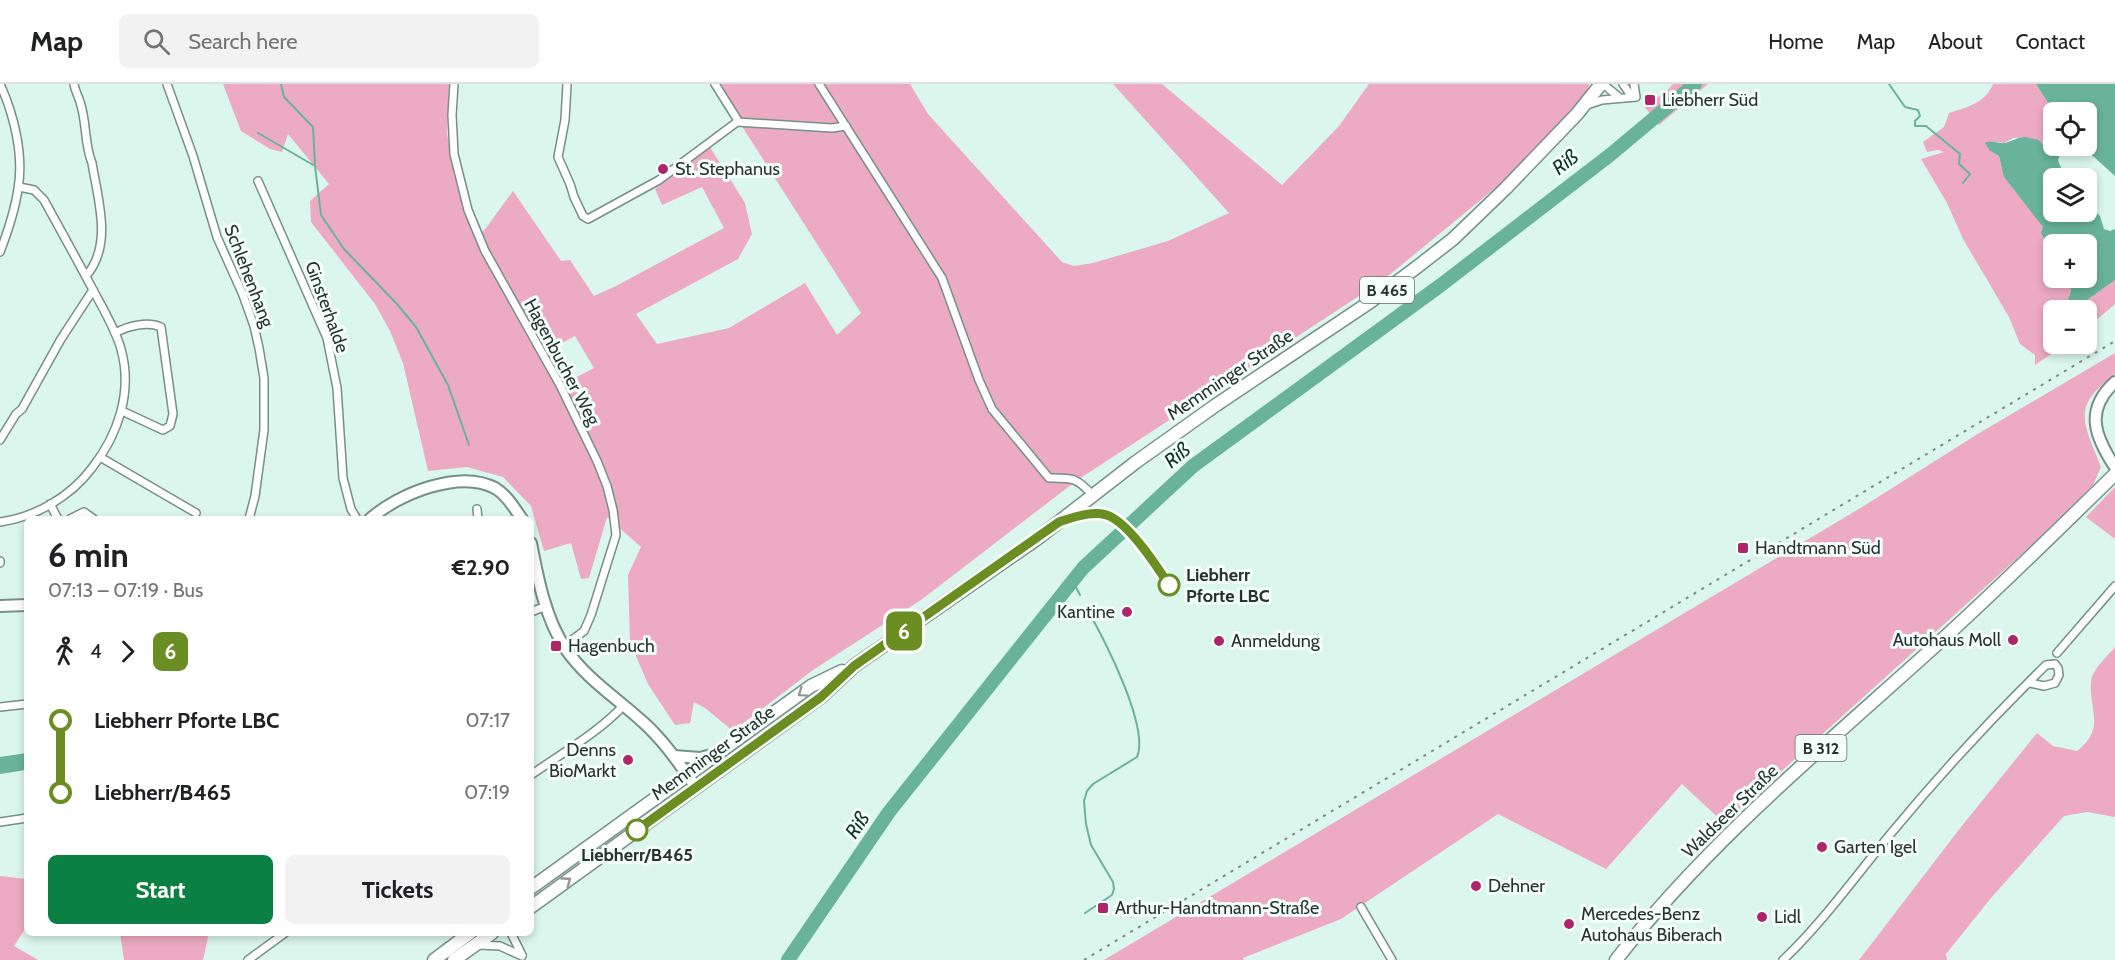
<!DOCTYPE html>
<meta charset="utf-8">
<style>
:root{--surface:#fff;--page:#f2f2f2;--text:#202124;--muted:#757577;--line:#e0e0e0;--accent:#0b8043}
body{margin:0;font-family:Cabin,sans-serif;background:var(--page);color:var(--text);height:100vh;display:flex;flex-direction:column;font-size:22px;white-space:nowrap}
*{box-sizing:border-box;margin:0}
p{font-size:20px;color:var(--muted)}
.icon{flex:none;width:33px;height:33px;fill:none;stroke:currentColor;stroke-width:2;stroke-linecap:round;stroke-linejoin:round}
.map{position:relative;flex:1;overflow:hidden}
.sheet{position:absolute;left:24px;top:432px;width:510px;height:420px;display:flex;flex-direction:column;background:var(--surface);border-radius:9px;box-shadow:0 3px 9px #0003}
.sheet>*{flex:none}
.badge{padding:0 12px;border-radius:9px;font-size:21px;line-height:39px}
.tools{position:absolute;left:2043px;top:18px;display:grid;gap:12px}
.tools a{display:grid;place-items:center;width:54px;height:54px;border-radius:9px;background:var(--surface);box-shadow:0 3px 9px #0003;font-size:30px}
.map>.badge{position:absolute;translate:-50% -50%;box-shadow:0 0 0 3px #fff}
.legs{display:flex;align-items:center;gap:9px;height:66px;padding:0 24px;font-size:20px}
.legs p{margin-inline-start:auto}
.overview{display:flex;align-items:center;justify-content:space-between;height:102px;padding:0 24px}
h1{font-size:33px;font-weight:800;line-height:45px}
.primary-button{display:flex;gap:12px;margin-top:auto;padding:12px 24px}
.primary-button a{flex:1;height:69px;border-radius:9px;background:var(--accent);color:#fff;font-size:24px;font-weight:800;line-height:69px;text-align:center}
.primary-button a+a{background:var(--page);color:var(--text)}
ul{padding:0 24px;list-style:none}
li{display:flex;align-items:center;gap:21px;height:72px;font-size:22px}
li i{display:grid;place-items:center;width:9px;height:100%;margin:0 8px;background:currentColor}
li i::after{content:'';width:15px;height:15px;margin:-8px;border:4px solid;border-radius:50%;background:var(--surface)}
li p{margin-inline-start:auto}
li:first-child i{background:linear-gradient(#0000 50%,currentColor 0)}
li:last-child i{background:linear-gradient(currentColor 50%,#0000 0)}
header{display:flex;align-items:center;gap:36px;box-sizing:border-box;height:84px;padding:0 30px;background:var(--surface);border-bottom:2px solid var(--line)}
header strong{font-size:28px}
nav{display:flex;gap:33px;margin-inline-start:auto;font-size:21px}
.search{width:420px;height:54px;background:var(--page);display:flex;align-items:center;gap:15px;box-sizing:border-box;padding:0 21px;border-radius:9px;color:var(--muted);font-size:22px}
.map>svg:first-child{display:block}
</style>
<header>
<strong>Map</strong>
<div class="search"><svg class="icon" aria-label="search" viewBox="0 0 24 24"><circle cx="10" cy="10" r="6"/><path d="M15 15l6 6"/></svg>Search here</div>
<nav><a>Home</a><a>Map</a><a>About</a><a>Contact</a></nav>
</header>
<div class="map">
<svg width="2115" height="876" viewBox="0 0 2115 876">
<rect width="100%" height="100%" fill="#dbf6ec"/>
<!-- green -->
<g fill="#ecabc2" fill-rule="evenodd">
<path d="M 223,0 L 449,0 L 447,50 L 465,128 L 476,154 L 486,144 L 513,107 L 561,177 L 570,176 L 594,212 L 616,202 L 724,144 L 702,103 L 662,121 L 655,105 L 710,63 L 745,119 L 752,150 L 738,175 L 636,230 L 657,260 L 729,244 L 805,199 L 837,251 L 861,229 L 715,0 L 910,0 L 928,30 L 1062,178 L 1074,182 L 1093,179 L 1168,157 L 1229,129 L 1113,0 L 1162,0 L 1282,101 L 1339,42 L 1369,0 L 1589,0 L 1588,7 L 1516,87 L 1382,197 L 1076,397 L 921,516 L 813,586 L 733,647 L 705,624 L 694,618 L 690,639 L 675,641 L 648,600 L 630,558 L 628,491 L 641,463 L 607,433 L 589,494 L 581,495 L 571,459 L 544,467 L 531,422 L 503,393 L 467,383 L 428,387 L 403,279 L 390,247 L 375,220 L 311,138 L 310,117 L 329,100 L 288,50 L 282,68 L 270,65 L 241,47 ZM 575,252 L 594,284 L 563,300 L 546,268 Z"/>
<path d="M 1673,0 L 1708,0 L 1659,41 L 1644,22 L 1666,8 Z"/>
<path d="M 1993,0 L 2036,0 L 2054,28 L 2054,62 L 2063,62 L 2059,65 L 2047,66 L 2039,56 L 2013,54 L 2004,59 L 1998,58 L 1990,67 L 1999,72 C 2005,105 2027,116 2042,142 C 2046,149 2047,158 2050,165 L 2053,166 L 2054,194 L 2065,194 L 2071,205 L 2067,219 L 2076,224 L 2115,196 L 2115,220 L 2087,244 L 2086,226 L 2054,226 L 2054,260 L 2066,260 L 2035,281 L 2035,271 L 2020,260 L 2009,233 L 1963,155 L 1947,119 L 1921,75 L 1944,68 L 1938,66 L 1927,68 L 1923,58 L 1944,43 L 1949,29 C 1968,23 1985,19 1993,0 Z"/>
<path d="M 2115,269 L 2115,290 C 2070,324 2084,338 2101,383 L 2093,401 L 2035,458 L 1724,739 L 1682,700 L 1606,785 L 1498,730 L 1341,835 L 1243,874 L 1244,876 L 1104,876 L 1867,420 L 1976,351 Z"/>
<path d="M 2115,403 L 2115,455 L 2086,433 Z"/>
<path d="M 2115,563 L 2115,733 L 2087,728 L 2064,732 L 1991,814 L 1946,870 L 1947,876 L 1859,876 L 1961,743 L 2037,649 L 2053,662 L 2077,667 C 2106,644 2089,628 2091,598 C 2092,585 2107,573 2115,563 Z"/>
<path d="M 0,792 L 27,795 L 27,842 L 14,862 L 38,876 L 0,876 Z"/>
<path d="M 120,849 L 209,849 L 203,876 L 124,876 Z"/>
</g>
<!-- water -->
<g fill="#69b39b">
<path d="M 2036,0 L 2115,0 L 2115,92 L 2082,62 L 2086,62 L 2086,28 L 2054,28 Z"/>
<path d="M 2025,53 L 2039,56 L 2047,66 C 2057,65 2063,61 2073,62 L 2060,70 L 2058,76 L 2065,94 L 2054,94 L 2054,128 L 2086,128 L 2087,120 L 2100,132 L 2104,145 L 2110,147 L 2115,145 L 2115,196 L 2076,224 L 2070,223 L 2067,219 L 2071,206 L 2065,194 L 2086,194 L 2086,160 L 2054,160 L 2053,166 L 2050,165 L 2041,149 L 2043,143 L 2004,93 L 1999,72 L 1990,67 L 1985,59 C 1992,56 1998,60 2005,59 C 2012,57 2017,54 2025,53 Z"/>
<path d="M 27,669 L 26,686 L 0,690 L 0,673 Z"/>
</g>
<g fill="none" stroke-linecap="round" stroke-linejoin="round">
<!-- stream -->
<g stroke="#69b39b" stroke-width="2">
<path d="M 281,0 L 284,13 L 313,43 L 315,81"/>
<path d="M 1889,0 L 1905,23 L 1918,26 L 1920,32 L 1915,37 L 1915,42 L 1926,42 L 1960,70 L 1959,80 L 1970,90 L 1963,99"/>
<path d="M 258,49 L 315,82 L 321,131 L 344,165 L 397,220 L 416,243 L 448,301 L 469,361"/>
<path d="M 1073,497 L 1080,511"/>
<path d="M 1085,829 L 1112,811 L 1114,805 L 1113,798 L 1091,761 L 1086,740 L 1084,717 L 1087,707 L 1093,700 L 1137,673 C 1150,643 1103,553 1087,525"/>
</g>
<!-- river -->
<path stroke="#69b39b" stroke-width="14" d="M 788,876 L 889,728 L 1083,484 L 1193,382 L 1441,201 L 1610,71 L 1695,0"/>
<defs>
<g id="street">
<path d="M 74,0 C 75,7 78,11 80,18 C 87,38 84,60 92,79 C 98,116 113,161 86,192"/>
<path d="M 167,0 L 193,72 L 217,153 L 243,211 L 254,242 L 259,264 L 264,294 L 264,346 L 255,412 L 249,435"/>
<path d="M 454,0 L 452,31 L 454,70 L 468,126 L 485,167 L 560,301 L 597,377 L 607,402 L 613,426 L 616,451 L 591,531 L 584,547 L 564,562"/>
<path d="M 567,0 L 565,36 L 558,73 L 570,100 L 574,113 L 583,132 L 588,135 L 659,96 L 737,38 L 737,35 L 715,0"/>
<path d="M 819,0 L 942,194 L 979,296 L 992,325 L 1049,394 C 1071,394 1077,393 1092,411"/>
<path d="M 1603,0 L 1620,14"/>
<path d="M 1623,0 L 1632,13"/>
<path d="M 1587,21 L 1602,16 L 1636,13 L 1634,0"/>
<path d="M 737,38 L 832,44 L 846,42"/>
<path d="M 258,97 L 327,254 L 337,304 L 343,394 L 351,425 L 357,435"/>
<path d="M 0,168 C 8,147 15,127 18,105 C 24,71 14,31 0,0"/>
<path d="M 115,249 C 128,242 147,237 161,243 L 173,330 L 170,342 L 163,346 L 122,327"/>
<path d="M 0,356 L 16,330 L 22,325 L 61,255 L 93,206"/>
<path d="M 100,373 L 196,429"/>
<path d="M 50,420 L 58,435"/>
<path d="M 477,425 L 478,435"/>
<path d="M 70,435 L 84,428 L 94,435"/>
<path d="M 0,438 C 36,433 70,413 92,384 C 118,351 133,308 121,265 C 115,244 102,223 92,204 C 76,174 60,145 44,116 L 34,106 L 19,103"/>
<path d="M 0,477 L 0,479"/>
<path d="M 531,528 L 546,522"/>
<path d="M 2057,569 L 2115,502"/>
<path d="M 0,623 L 27,620"/>
<path d="M 531,691 C 562,669 598,649 624,621"/>
<path d="M 0,738 L 27,734"/>
<path d="M 1361,823 L 1392,876"/>
<path d="M 511,849 L 522,871"/>
<path d="M 479,861 L 500,862 L 522,872"/>
<path d="M 248,876 L 285,849"/>
<path d="M 1783,876 C 1824,837 1857,790 1893,747 C 1941,689 1992,634 2046,581 L 2055,580 L 2058,584 L 2059,591 L 2055,599 L 2044,602 L 2030,599"/>
</g>
<g id="secondary">
<path d="M 2115,298 C 2084,326 2095,353 2115,383"/>
<path d="M 370,435 C 398,410 459,385 495,404 C 507,411 514,424 522,435"/>
<path d="M 531,459 C 538,495 545,533 565,564 C 586,595 617,614 644,639 C 665,658 680,681 696,703"/>
<path d="M 0,522 L 27,521"/>
<path d="M 674,672 L 700,674 L 715,670"/>
</g>
<g id="primary">
<path d="M 531,804 L 811,602 L 842,587"/>
<path d="M 531,823 L 821,613 L 854,582 L 1038,454 L 1136,378 L 1216,321 L 1370,218 L 1417,183 L 1453,155 L 1506,104 L 1577,30 L 1601,0"/>
<path d="M 434,876 L 470,849"/>
<path d="M 454,876 L 492,849"/>
<path d="M 1616,876 C 1710,755 1832,656 1945,553 C 2003,500 2059,445 2115,390"/>
</g>
</defs>
<!-- street casing -->
<use href="#street" stroke="#779087" stroke-width="10"/>
<!-- secondary casing -->
<use href="#secondary" stroke="#779087" stroke-width="14"/>
<!-- primary casing -->
<use href="#primary" stroke="#779087" stroke-width="15"/>
<!-- street -->
<use href="#street" stroke="#fff" stroke-width="7"/>
<!-- secondary -->
<use href="#secondary" stroke="#fff" stroke-width="10"/>
<!-- primary -->
<use href="#primary" stroke="#fff" stroke-width="12"/>
<!-- rail -->
<path stroke="#798b85" stroke-width="2" stroke-dasharray="3 6" stroke-linecap="butt" d="M 1084,876 L 2115,257"/>
</g>
<!-- one-way arrows -->
<defs><path id="oneway-chevron" d="M-2-3.5L2.5 0L-2 3.5" fill="none" stroke-width="1.6" stroke-linecap="round" stroke-linejoin="round" transform="scale(1.5)"/></defs>
<g stroke="#949997">
<use href="#oneway-chevron" transform="translate(802 609) rotate(145)"/>
<use href="#oneway-chevron" transform="translate(567 797) rotate(-36)"/>
</g>
<g fill="none" stroke-linecap="round" stroke-linejoin="round">
<defs>
<path id="line-1" d="M 637,746 L 821,613 L 854,582 L 1059,438 C 1074,433 1098,424 1113,434 C 1133,446 1156,481 1169,501"/>
</defs>
<!-- line-1 casing -->
<use href="#line-1" stroke="#fff" stroke-width="14"/>
<!-- line-1 -->
<use href="#line-1" stroke="#6b8e23" stroke-width="9"/>
</g>
<!-- markers -->
<g fill="#ae2669" stroke="#f4fffb" stroke-width="2">
<rect x="1644" y="10" width="12" height="12" rx="3"/>
<circle cx="663" cy="85" r="6"/>
<rect x="1737" y="458" width="12" height="12" rx="3"/>
<circle cx="1127" cy="528" r="6"/>
<circle cx="2013" cy="556" r="6"/>
<circle cx="1219" cy="557" r="6"/>
<rect x="550" y="556" width="12" height="12" rx="3"/>
<circle cx="628" cy="676" r="6"/>
<circle cx="1822" cy="763" r="6"/>
<circle cx="1476" cy="802" r="6"/>
<rect x="1097" y="818" width="12" height="12" rx="3"/>
<circle cx="1762" cy="833" r="6"/>
<circle cx="1569" cy="840" r="6"/>
</g>
<g fill="#fff" stroke="#6b8e23" stroke-width="3">
<circle cx="1169" cy="501" r="10"/>
<circle cx="637" cy="746" r="10"/>
</g>
<g text-anchor="middle" stroke-width="6" stroke-linejoin="round" paint-order="stroke">
<!-- shield labels -->
<g fill="#f4fffb" stroke="#65706c" stroke-width="1.5">
<rect x="1360" y="193" width="54" height="26" rx="4.5"/>
<rect x="1795.5" y="651" width="51" height="26" rx="4.5"/>
</g>
<g font-size="16" font-weight="bold" fill="#28332f">
<text x="1387" y="212">B 465</text>
<text x="1821" y="670">B 312</text>
</g>
<!-- poi labels -->
<g font-size="18" fill="#28332f" stroke="#f4fffb" text-anchor="start">
<text x="1662" y="22">Liebherr Süd</text>
<text x="675" y="91">St. Stephanus</text>
<text x="1755" y="470">Handtmann Süd</text>
<text x="1115" y="534" text-anchor="end">Kantine</text>
<text x="2001" y="562" text-anchor="end">Autohaus Moll</text>
<text x="1231" y="563">Anmeldung</text>
<text x="568" y="568">Hagenbuch</text>
<text x="616" y="672" text-anchor="end">Denns<tspan x="616" dy="21">BioMarkt</tspan></text>
<text x="1834" y="769">Garten Igel</text>
<text x="1488" y="808">Dehner</text>
<text x="1115" y="830">Arthur-Handtmann-Straße</text>
<text x="1581" y="836">Mercedes-Benz<tspan x="1581" dy="21">Autohaus Biberach</tspan></text>
<text x="1774" y="839">Lidl</text>
</g>
<!-- street labels -->
<g font-size="18" fill="#28332f" stroke="#f4fffb">
<text transform="translate(249 192) rotate(69)" y="6">Schlehenhang</text>
<text transform="translate(327 223) rotate(70)" y="6">Ginsterhalde</text>
<text transform="translate(562 278) rotate(62)" y="6">Hagenbucher Weg</text>
<text transform="translate(1230 291) rotate(-34)" y="6">Memminger Straße</text>
<text transform="translate(713 669) rotate(-36)" y="6">Memminger Straße</text>
<text transform="translate(1730 727) rotate(-44)" y="6">Waldseer Straße</text>
</g>
<!-- stop labels -->
<g font-size="18" font-weight="bold" fill="#28332f" stroke="#f4fffb" text-anchor="start">
<text x="1186" y="497">Liebherr<tspan x="1186" dy="21">Pforte LBC</tspan></text>
<text x="637" y="777" text-anchor="middle">Liebherr/B465</text>
</g>
<!-- water labels -->
<g font-size="20" font-style="italic" fill="#103329" stroke="#f4fffb">
<text transform="translate(1565 78) rotate(-38)" y="7">Riß</text>
<text transform="translate(1177 371) rotate(-40)" y="7">Riß</text>
<text transform="translate(857 741) rotate(-56)" y="7">Riß</text>
</g>
</g>
</svg>
<div class="tools">
<a><svg class="icon" aria-label="locate" viewBox="0 0 24 24"><circle cx="12" cy="12" r="6"/><path d="M12 2v4M12 18v4M2 12h4M18 12h4"/></svg></a>
<a><svg class="icon" aria-label="layers" viewBox="0 0 24 24"><path d="M12 4l9 5-9 5-9-5zM3 14l9 5 9-5"/></svg></a>
<a>+</a>
<a>−</a>
</div>
<b class="badge" style="left:904px;top:547px;background:#6b8e23;color:#fff">6</b>
<section class="sheet">
<div class="overview"><div><h1>6 min</h1><p>07:13 – 07:19 · Bus</p></div><b>€2.90</b></div>
<div class="legs"><svg class="icon" aria-label="walk" viewBox="0 0 24 24"><circle cx="13" cy="4" r="2"/><path d="M13 8l-2 6 4 7M11 14l-3 7M7 12l3-4h3l4 4"/></svg>4<svg class="icon" aria-label="forward" viewBox="0 0 24 24"><path d="M9 5l7 7-7 7"/></svg><b class="badge" style="background:#6b8e23;color:#fff">6</b></div>
<ul>
<li><i style="color:#6b8e23"></i><b>Liebherr Pforte LBC</b><p>07:17</p></li>
<li><i style="color:#6b8e23"></i><b>Liebherr/B465</b><p>07:19</p></li>
</ul>
<div class="primary-button"><a>Start</a><a>Tickets</a></div>
</section>
</div>
